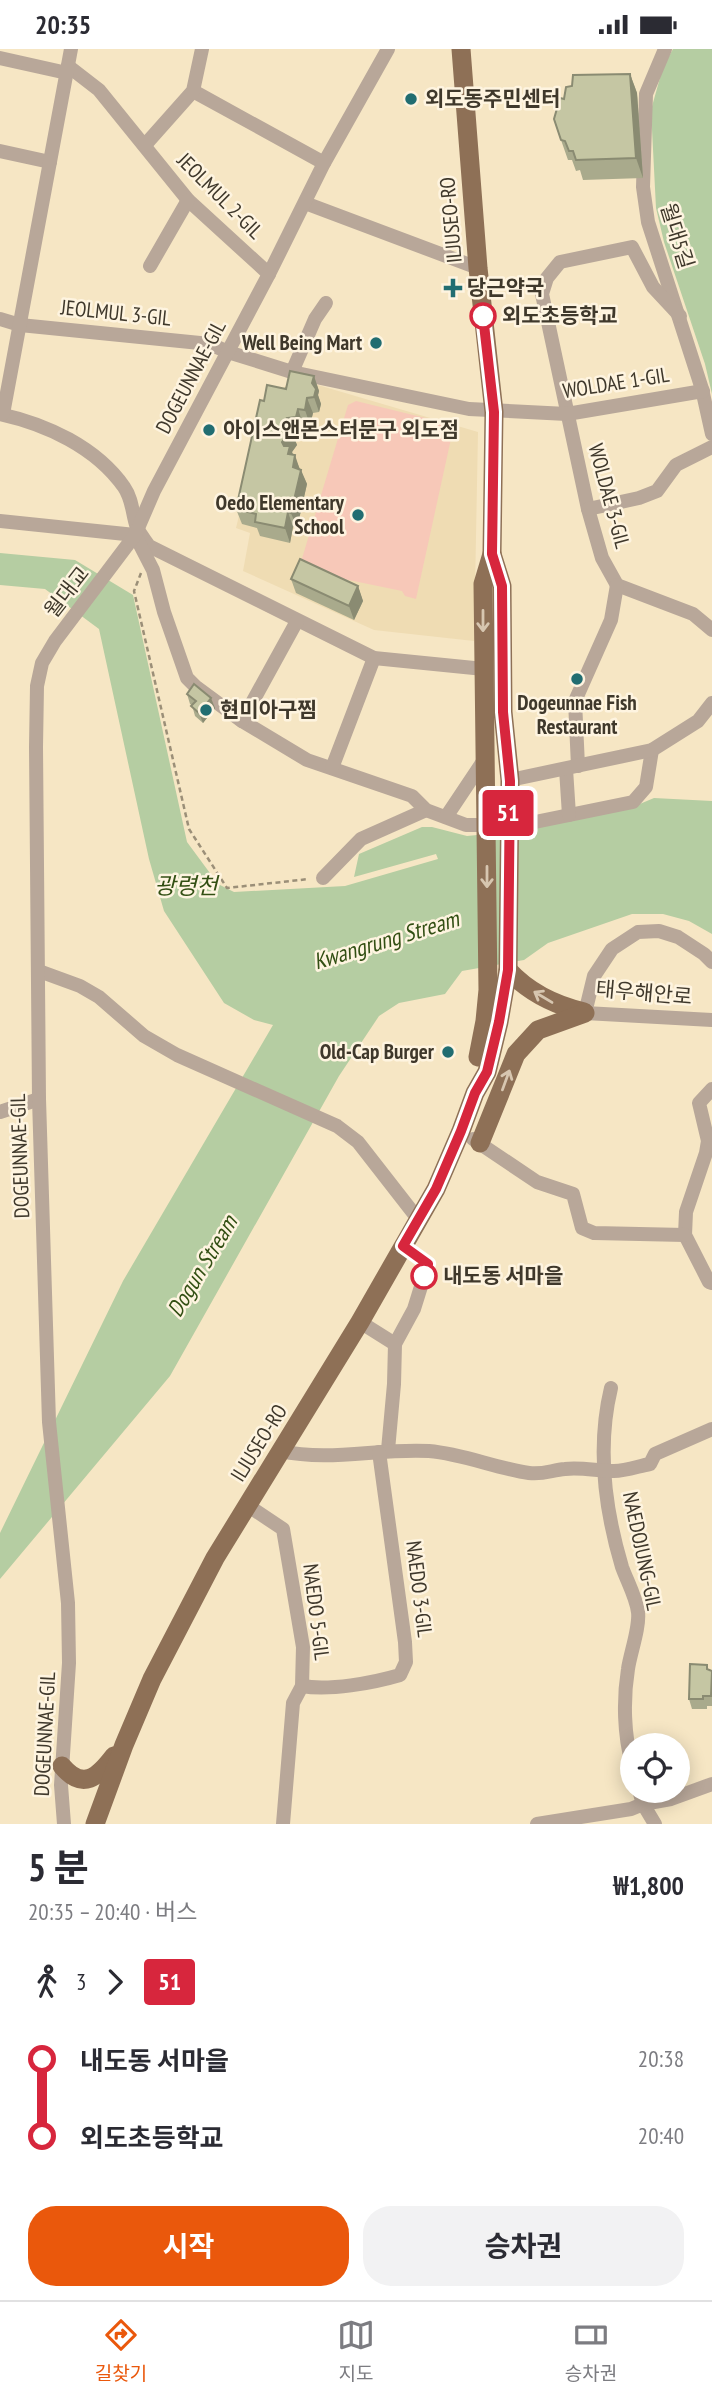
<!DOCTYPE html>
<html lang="ko">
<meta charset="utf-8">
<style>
:root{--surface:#fff;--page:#f2f2f3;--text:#2b2b33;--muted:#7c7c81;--line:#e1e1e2;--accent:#ea580c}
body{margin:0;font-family:"PT Sans Narrow","Noto Sans KR",sans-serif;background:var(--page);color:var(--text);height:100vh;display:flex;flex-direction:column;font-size:26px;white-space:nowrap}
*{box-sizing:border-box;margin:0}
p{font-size:23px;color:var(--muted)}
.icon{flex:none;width:38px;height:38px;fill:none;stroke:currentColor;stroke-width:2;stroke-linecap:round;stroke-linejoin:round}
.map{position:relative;height:1775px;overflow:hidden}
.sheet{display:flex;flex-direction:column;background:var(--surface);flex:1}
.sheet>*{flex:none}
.badge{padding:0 14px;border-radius:5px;font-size:24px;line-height:46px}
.controls{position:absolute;left:620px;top:1684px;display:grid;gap:14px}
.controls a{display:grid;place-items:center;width:70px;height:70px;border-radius:50%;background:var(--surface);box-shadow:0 4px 18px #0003;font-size:35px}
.map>.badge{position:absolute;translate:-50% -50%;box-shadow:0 0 0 4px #fff}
.legs{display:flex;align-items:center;gap:10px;height:77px;padding:0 28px;font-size:23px}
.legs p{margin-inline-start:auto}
.headline{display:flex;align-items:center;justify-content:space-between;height:119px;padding:0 28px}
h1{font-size:38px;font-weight:700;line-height:52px}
.cta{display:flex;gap:14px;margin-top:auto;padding:14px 28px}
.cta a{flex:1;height:80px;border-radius:28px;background:var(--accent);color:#fff;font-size:28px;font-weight:700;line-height:80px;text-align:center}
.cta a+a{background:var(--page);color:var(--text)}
ul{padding:0 28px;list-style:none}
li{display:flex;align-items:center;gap:24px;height:77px;font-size:26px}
li i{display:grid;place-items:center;width:10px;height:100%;margin:0 9px;background:currentColor}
li i::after{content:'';width:18px;height:18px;margin:-9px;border:5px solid;border-radius:50%;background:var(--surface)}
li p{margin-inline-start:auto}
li:first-child i{background:linear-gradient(#0000 50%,currentColor 0)}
li:last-child i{background:linear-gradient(currentColor 50%,#0000 0)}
.status{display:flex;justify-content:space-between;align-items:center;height:49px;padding:0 35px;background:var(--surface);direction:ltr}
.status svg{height:19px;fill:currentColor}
.tabs{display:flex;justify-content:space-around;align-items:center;height:98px;border-top:2px solid var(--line);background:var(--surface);font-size:19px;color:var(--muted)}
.tabs a{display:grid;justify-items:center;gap:4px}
.tabs .active{color:var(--accent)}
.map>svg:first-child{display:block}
</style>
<div class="status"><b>20:35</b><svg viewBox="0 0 49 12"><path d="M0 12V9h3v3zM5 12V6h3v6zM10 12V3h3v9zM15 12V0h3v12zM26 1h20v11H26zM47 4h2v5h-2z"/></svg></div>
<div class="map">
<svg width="712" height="1775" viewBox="0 0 712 1775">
<rect width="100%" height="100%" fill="#f6e6c4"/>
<!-- built -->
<path fill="#efdcb3" d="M 294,329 L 478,383 L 474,592 L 374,581 L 243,522 L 250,484 L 236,479 L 268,346 L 281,341 Z"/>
<!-- green -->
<path fill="#f7c8b8" d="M 356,352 L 454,376 L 416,550 L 405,547 L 402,542 L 310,523 L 301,513 L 348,356 Z"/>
<!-- water -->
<g fill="#b5cda2">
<path d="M 673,0 L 712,0 L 712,345 L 705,315 L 664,193 L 656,159 L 651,61 L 663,18 Z"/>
<path d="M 0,504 L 75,511 L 133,546 L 187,793 L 218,835 L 234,843 L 345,837 L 438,810 L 436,805 L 354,828 L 359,805 L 422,778 L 432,778 L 467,787 L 526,781 L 635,757 L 654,749 L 712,752 L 712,885 L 689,872 L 663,865 L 632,865 L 548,894 L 524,911 L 462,922 L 445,945 L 399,954 L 379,967 L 339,1027 L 170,1327 L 0,1530 L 0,1484 L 123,1232 L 273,976 L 254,971 L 224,954 L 164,862 L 149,810 L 99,580 L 45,540 L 0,536 Z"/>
</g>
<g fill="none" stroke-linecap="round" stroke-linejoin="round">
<!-- path -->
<path stroke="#9b8f78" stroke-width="2.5" stroke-dasharray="5 3.5" stroke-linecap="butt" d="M 141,524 L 134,542 L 189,780 L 227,839 L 309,830"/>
<!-- minor -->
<g stroke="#b8a799" stroke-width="14">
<path d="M 665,0 L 646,45 L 643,138 L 648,173 L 702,340 L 712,385"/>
<path d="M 0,9 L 67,24"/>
<path d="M 68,17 L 99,41 L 188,151 L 269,225"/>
<path d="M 193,42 L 324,114"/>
<path d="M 145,96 L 193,42 L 202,0"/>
<path d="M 0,102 L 50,113"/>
<path d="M 305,154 L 478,219"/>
<path d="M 150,217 L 188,151"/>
<path d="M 680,267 L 653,238 L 632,198 L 560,213 L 547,229 L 542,245 L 588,460 L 602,509 L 617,536 L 693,565 L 712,581"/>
<path d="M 0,270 L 20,276 L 210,295 L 228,303 L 292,323 L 469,360 L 567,365 L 703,342"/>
<path d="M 292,323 L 315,270 L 326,254"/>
<path d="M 0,365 C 46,375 96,398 124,438 C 133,451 132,465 137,479 C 140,485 145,491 149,497 L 374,609 L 484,620"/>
<path d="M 3,365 L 71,0"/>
<path d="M 588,460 L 639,449 L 657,442 L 676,416 L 712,398"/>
<path d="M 0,472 L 135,486 L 153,521 L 164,563 L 187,629 L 196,638 L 242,672 L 307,711 L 412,747 L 426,761 L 466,776 L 500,776 L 535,773 L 633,753 L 646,738 L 652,701"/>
<path d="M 242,672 L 297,572"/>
<path d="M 578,717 L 575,652 L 611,571 L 617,536"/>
<path d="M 332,719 L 374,609"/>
<path d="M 566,720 L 569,766"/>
<path d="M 510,731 L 652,701 L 698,672 L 712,654"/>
<path d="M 446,768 L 484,711"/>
<path d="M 323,829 L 361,790 L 426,761"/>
<path d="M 712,913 L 704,905 L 678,888 L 659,882 L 638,883 L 612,900 L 594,927 L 585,964 L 712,971"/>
<path d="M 39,922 L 80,937 L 99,948 L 144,987 L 177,1006 L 337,1077 L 358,1093 L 418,1170"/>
<path d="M 712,1040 L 699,1054 L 708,1092 L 706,1104 L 686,1163 L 685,1186 L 709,1233 L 712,1234"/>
<path d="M 0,1063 L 39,1050"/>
<path d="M 473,1090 L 537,1133 L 573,1145 L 582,1179 L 594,1184 L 685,1186"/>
<path d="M 360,1273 L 395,1295"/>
<path d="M 611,1339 C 597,1397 605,1461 622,1518 C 627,1532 636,1548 638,1563 C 640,1578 630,1605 628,1620 C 623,1651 624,1686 632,1715"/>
<path d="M 388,1401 L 394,1335 L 395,1295 L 414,1260 L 428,1215 L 403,1197"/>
<path d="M 280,1402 C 331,1413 378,1399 429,1402 C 464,1405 495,1419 529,1424 C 543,1426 552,1421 565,1420 C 581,1418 598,1422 614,1422 C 626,1422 639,1417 650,1415 L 655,1405 L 712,1380"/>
<path d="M 247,1456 L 283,1480 L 303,1598 L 302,1637 L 293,1654 L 283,1775"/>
<path d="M 302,1637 C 329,1642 373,1634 400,1626 L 406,1613 L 405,1593 L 379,1403"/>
<path d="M 639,1741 L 643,1755 L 655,1775"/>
<path d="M 64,1775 L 61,1736 L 69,1614 L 68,1554 L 49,1373 L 39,1050 L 36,698 L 37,637 L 42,614 L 55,592 L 135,486 L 154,442 L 269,225 L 324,114 L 388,0"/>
<path d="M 537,1775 L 631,1760 L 643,1755 L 671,1750 L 712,1735"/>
</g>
<!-- major -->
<g stroke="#8e7056" stroke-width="19">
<path d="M 461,0 L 478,219 L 494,363 L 492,505 L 483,535 L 488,941 L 485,972 L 478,1008"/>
<path d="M 508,921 C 529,944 554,956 584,963"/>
<path d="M 480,1094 L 516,1005 L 538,981 L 585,964"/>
<path d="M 62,1717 C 83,1742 98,1728 114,1707"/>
<path d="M 95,1775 L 124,1696 L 152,1630 L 215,1509 L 360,1273 L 436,1140 L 461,1082 L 475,1044 L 487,1023 L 499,973 L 508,921 L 510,731 L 503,663 L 502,537 L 492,505"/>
</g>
</g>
<!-- wall -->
<g fill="#a9aa8c">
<path d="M 630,25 L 637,44 L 643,129 L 583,131 L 580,121 L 576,122 L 572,111 L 568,111 L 561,91 Z"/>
<path d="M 314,327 L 319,342 L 318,346 L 321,355 L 319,363 L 313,364 L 310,376 L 303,375 L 302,383 L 292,384 L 297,396 L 292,403 L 307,435 L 297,479 L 293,478 L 290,494 L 260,487 L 257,479 L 242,475 L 236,460 L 264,352 Z"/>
<path d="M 291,530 L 358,537 L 363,552 L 354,571 L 296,544 Z"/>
<path d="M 187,645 L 215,659 L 203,674 L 195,667 L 192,656 L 190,655 Z"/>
<path d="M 709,1620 L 712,1622 L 712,1657 L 707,1657 L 707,1660 L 692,1660 L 689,1650 Z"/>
</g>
<!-- shaded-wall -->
<g fill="#8a8b72">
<path d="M 630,25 L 637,44 L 643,129 L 636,109 Z"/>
<path d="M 314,327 L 319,342 L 318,346 L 321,355 L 319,363 L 314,348 L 312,334 Z"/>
<path d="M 307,349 L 313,364 L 310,376 L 305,361 Z"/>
<path d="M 298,360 L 303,375 L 302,383 L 296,368 Z"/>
<path d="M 291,381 L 297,396 L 292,403 L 294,409 L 295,406 L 300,421 L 293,420 L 282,393 Z"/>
<path d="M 301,421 L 307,435 L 297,479 L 291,464 Z"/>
<path d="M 288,463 L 293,478 L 290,494 L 285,479 Z"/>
<path d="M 358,537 L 363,552 L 354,571 L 349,557 Z"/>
<path d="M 211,649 L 215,659 L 203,674 L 199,664 Z"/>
</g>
<!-- building -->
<g fill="#c5c6a3" stroke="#8a8b72" stroke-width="2">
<path d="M 630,25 L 636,109 L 576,111 L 573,102 L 569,102 L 565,92 L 561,91 L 554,70 L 560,49 L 564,50 L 566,38 L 572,37 L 573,26 Z"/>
<path d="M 290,322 L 314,327 L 312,334 L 316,340 L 314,348 L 307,349 L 305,361 L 298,360 L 296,368 L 287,369 L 291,381 L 282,393 L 284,397 L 290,397 L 288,405 L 295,406 L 293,418 L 301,421 L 291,464 L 288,463 L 285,479 L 255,473 L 256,465 L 236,460 L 260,351 L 264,352 L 267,336 L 286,340 Z"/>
<path d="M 300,510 L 358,537 L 349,557 L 291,530 Z"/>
<path d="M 194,635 L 211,649 L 199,664 L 191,657 L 196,652 L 187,645 Z"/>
<path d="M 690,1615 L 707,1616 L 707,1620 L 712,1622 L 711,1647 L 703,1647 L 703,1650 L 689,1650 Z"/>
</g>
<!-- one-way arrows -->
<defs><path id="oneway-shaft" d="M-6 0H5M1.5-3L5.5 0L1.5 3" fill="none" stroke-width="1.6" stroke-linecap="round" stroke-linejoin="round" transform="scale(1.75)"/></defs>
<g stroke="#d7c6b0">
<use href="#oneway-shaft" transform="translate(483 572) rotate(90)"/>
<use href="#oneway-shaft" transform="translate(487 828) rotate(90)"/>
<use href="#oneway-shaft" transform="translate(543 948) rotate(-149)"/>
<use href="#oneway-shaft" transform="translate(506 1031) rotate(-70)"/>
</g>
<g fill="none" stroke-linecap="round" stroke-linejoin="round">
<defs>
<path id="line-1" d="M 424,1227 L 428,1215 L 403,1197 L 436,1140 L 461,1082 L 475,1044 L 487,1023 L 499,973 L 508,921 L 510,732 L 503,663 L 502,537 L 492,505 L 494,363 L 483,267"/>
</defs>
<!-- line-1 casing -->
<use href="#line-1" stroke="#fff" stroke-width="16"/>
<!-- line-1 -->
<use href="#line-1" stroke="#d7263d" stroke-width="10"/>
</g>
<!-- markers -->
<g fill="#216d71" stroke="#fef4e0" stroke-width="2.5">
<circle cx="411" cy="50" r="7"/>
<path d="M449.5 228.5h7v7h7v7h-7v7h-7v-7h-7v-7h7z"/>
<circle cx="376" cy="294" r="7"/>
<circle cx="209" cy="381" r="7"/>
<circle cx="358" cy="466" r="7"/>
<circle cx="577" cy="630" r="7"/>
<circle cx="206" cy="661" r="7"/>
<circle cx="448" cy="1003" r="7"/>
</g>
<g fill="#fff" stroke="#d7263d" stroke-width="3.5">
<circle cx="483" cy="267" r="12"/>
<circle cx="424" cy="1227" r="12"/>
</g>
<g text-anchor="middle" stroke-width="5" stroke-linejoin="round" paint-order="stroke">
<!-- poi labels -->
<g font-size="21" font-weight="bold" fill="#3f382b" stroke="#fef4e0" text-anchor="start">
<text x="425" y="57">외도동주민센터</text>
<text x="467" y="246">당근약국</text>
<text x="362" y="301" text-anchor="end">Well Being Mart</text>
<text x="223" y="388">아이스앤몬스터문구 외도점</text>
<text x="344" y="461" text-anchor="end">Oedo Elementary<tspan x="344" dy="24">School</tspan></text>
<text x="577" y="661" text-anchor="middle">Dogeunnae Fish<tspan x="577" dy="24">Restaurant</tspan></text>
<text x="220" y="668">현미아구찜</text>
<text x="434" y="1010" text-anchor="end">Old-Cap Burger</text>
</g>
<!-- street labels -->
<g font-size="21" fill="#3f382b" stroke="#fef4e0">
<text transform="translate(220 147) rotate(45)" y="7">JEOLMUL 2-GIL</text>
<text transform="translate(451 171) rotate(-95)" y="7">ILJUSEO-RO</text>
<text transform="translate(677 187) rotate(73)" y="7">월대5길</text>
<text transform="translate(116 264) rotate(6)" y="7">JEOLMUL 3-GIL</text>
<text transform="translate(191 328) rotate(-62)" y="7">DOGEUNNAE-GIL</text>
<text transform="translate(616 334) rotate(-9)" y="7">WOLDAE 1-GIL</text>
<text transform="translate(609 447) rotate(75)" y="7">WOLDAE 3-GIL</text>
<text transform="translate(67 543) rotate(-52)" y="7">월대교</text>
<text transform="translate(644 944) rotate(5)" y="7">태우해안로</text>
<text transform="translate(20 1107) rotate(-92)" y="7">DOGEUNNAE-GIL</text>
<text transform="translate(259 1394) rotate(-58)" y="7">ILJUSEO-RO</text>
<text transform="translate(642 1502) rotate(78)" y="7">NAEDOJUNG-GIL</text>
<text transform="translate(419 1540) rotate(83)" y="7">NAEDO 3-GIL</text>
<text transform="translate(316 1563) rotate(83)" y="7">NAEDO 5-GIL</text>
<text transform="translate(45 1685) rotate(-87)" y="7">DOGEUNNAE-GIL</text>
</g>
<!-- stop labels -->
<g font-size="21" font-weight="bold" fill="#3f382b" stroke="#fef4e0" text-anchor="start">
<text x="502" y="274">외도초등학교</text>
<text x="443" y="1234">내도동 서마을</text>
</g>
<!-- water labels -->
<g font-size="23" font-style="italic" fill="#324f13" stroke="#fef4e0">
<text x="186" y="845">광령천</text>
<text transform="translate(386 891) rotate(-17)" y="8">Kwangrung Stream</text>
<text transform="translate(202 1217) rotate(-59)" y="8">Dogun Stream</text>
</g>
</g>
</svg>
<div class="controls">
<a><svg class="icon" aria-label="locate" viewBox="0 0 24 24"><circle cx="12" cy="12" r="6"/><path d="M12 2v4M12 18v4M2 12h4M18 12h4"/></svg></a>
</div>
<b class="badge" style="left:508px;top:764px;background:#d7263d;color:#fff">51</b>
</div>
<section class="sheet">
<div class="headline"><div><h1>5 분</h1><p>20:35 – 20:40 · 버스</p></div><b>₩1,800</b></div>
<div class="legs"><svg class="icon" aria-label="walk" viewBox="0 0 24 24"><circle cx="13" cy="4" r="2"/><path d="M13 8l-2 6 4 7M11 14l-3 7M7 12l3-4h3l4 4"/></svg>3<svg class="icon" aria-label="forward" viewBox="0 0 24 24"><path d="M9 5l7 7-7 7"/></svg><b class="badge" style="background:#d7263d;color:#fff">51</b></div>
<ul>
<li><i style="color:#d7263d"></i><b>내도동 서마을</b><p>20:38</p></li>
<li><i style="color:#d7263d"></i><b>외도초등학교</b><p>20:40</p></li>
</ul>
<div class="cta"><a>시작</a><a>승차권</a></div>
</section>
<nav class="tabs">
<a class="active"><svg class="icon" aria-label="directions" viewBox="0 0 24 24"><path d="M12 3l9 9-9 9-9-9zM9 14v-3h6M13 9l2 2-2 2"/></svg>길찾기</a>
<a><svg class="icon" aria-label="map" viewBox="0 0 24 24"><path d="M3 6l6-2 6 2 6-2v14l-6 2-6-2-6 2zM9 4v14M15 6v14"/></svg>지도</a>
<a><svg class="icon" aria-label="tickets" viewBox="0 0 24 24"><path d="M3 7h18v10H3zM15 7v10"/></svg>승차권</a>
</nav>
